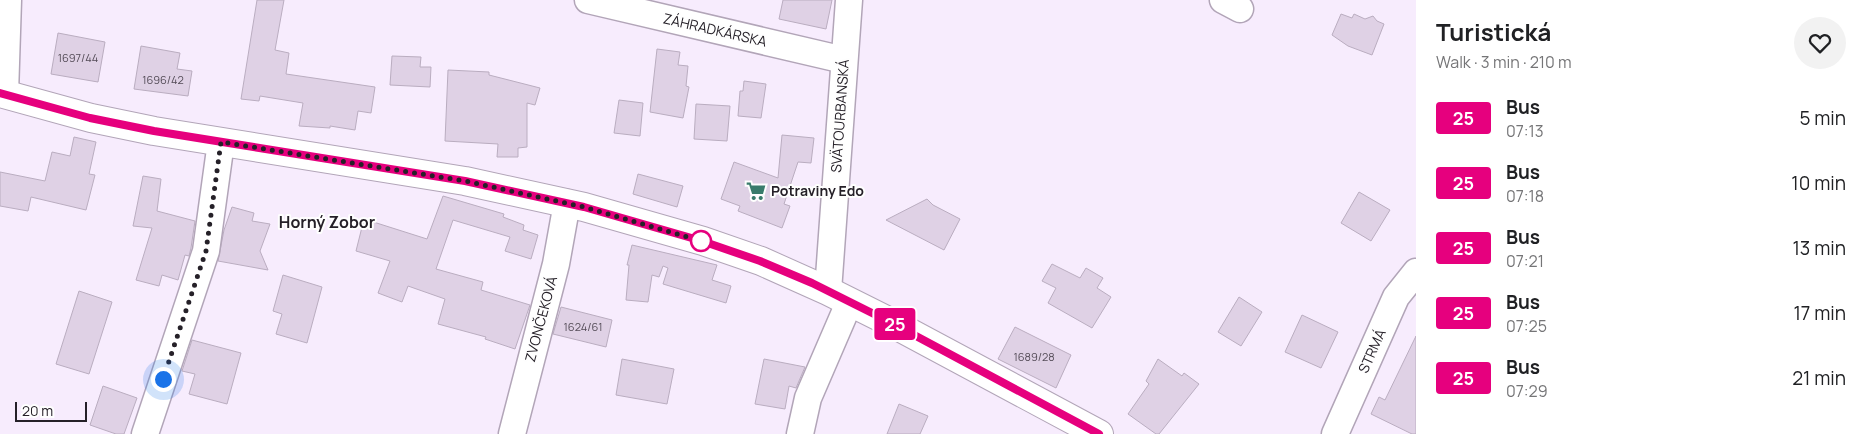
<!DOCTYPE html>
<meta charset="utf-8">
<style>
:root{--surface:#fff;--page:#f2f2f2;--text:#202124;--muted:#757577}
body{margin:0;font-family:Manrope,sans-serif;background:var(--page);color:var(--text);height:100vh;display:flex;flex-direction:column;font-size:19px;white-space:nowrap}
*{box-sizing:border-box;margin:0}
p{font-size:16px;color:var(--muted)}
.icon{flex:none;width:28px;height:28px;fill:none;stroke:currentColor;stroke-width:2;stroke-linecap:round;stroke-linejoin:round}
.map{position:relative;flex:1;overflow:hidden}
.panel{display:flex;flex-direction:column;background:var(--surface);width:450px}
.panel>*{flex:none}
.badge{padding:0 10px;border-radius:4px;font-size:18px;line-height:32px}
.scale{position:absolute;left:15px;bottom:12px;width:72px;box-sizing:border-box;padding-left:5px;border:2px solid #252028;border-top:0;font-size:14px;line-height:18px;white-space:nowrap;color:#252028;-webkit-text-stroke:4px #fefefe;paint-order:stroke}
.you{position:absolute;width:25px;height:25px;margin:-12px;border:4px solid #fff;border-radius:50%;background:#1a73e8;box-shadow:0 0 0 8px #1a73e833}
.map>.badge{position:absolute;translate:-50% -50%;box-shadow:0 0 0 2px #fff}
.round{display:grid;place-items:center;flex:none;width:52px;height:52px;border-radius:26px;background:var(--page)}
.head{display:flex;align-items:center;justify-content:space-between;height:85px;padding:0 20px}
h1{font-size:24px;font-weight:700;line-height:38px}
ul{padding:0;list-style:none}
li{display:flex;align-items:center;gap:15px;height:65px;padding:0 20px}
li div{flex:1}
li b{display:block;font-size:19px}
li em{font-style:normal}
li .badge{min-width:55px;font-weight:700;text-align:center}
main{display:flex;flex:1;min-height:0}
.map>svg:first-child{display:block}
</style>
<main>
<div class="map">
<svg width="1416" height="434" viewBox="0 0 1416 434">
<rect width="100%" height="100%" fill="#f7ecfd"/>
<!-- building -->
<g fill="#dfd1e5" stroke="#baadc0">
<path d="M 257,0 L 284,0 L 275,50 L 289,53 L 286,74 L 375,87 L 371,113 L 358,111 L 355,130 L 330,126 L 330,128 L 299,126 L 303,103 L 260,96 L 259,101 L 241,99 Z"/>
<path d="M 783,0 L 832,0 L 826,29 L 779,19 Z"/>
<path d="M 1341,14 L 1352,18 L 1354,14 L 1365,19 L 1373,16 L 1377,21 L 1384,24 L 1372,55 L 1348,46 L 1332,35 Z"/>
<path d="M 58,33 L 105,42 L 98,82 L 51,74 Z"/>
<path d="M 141,46 L 180,53 L 177,69 L 192,71 L 188,96 L 134,89 Z"/>
<path d="M 657,49 L 680,52 L 678,65 L 688,66 L 686,86 L 689,87 L 683,118 L 650,112 Z"/>
<path d="M 392,56 L 421,57 L 420,67 L 431,67 L 430,87 L 390,85 Z"/>
<path d="M 448,70 L 489,72 L 489,75 L 540,88 L 535,105 L 527,103 L 527,147 L 518,148 L 518,157 L 497,157 L 498,144 L 445,141 Z"/>
<path d="M 744,81 L 766,84 L 761,118 L 738,116 L 740,91 L 743,91 Z"/>
<path d="M 619,100 L 643,103 L 640,136 L 614,133 Z"/>
<path d="M 696,104 L 730,106 L 727,141 L 694,139 Z"/>
<path d="M 782,135 L 814,138 L 811,163 L 798,162 L 784,204 L 790,206 L 782,228 L 738,211 L 740,206 L 721,199 L 734,162 L 778,178 Z"/>
<path d="M 74,137 L 96,142 L 89,174 L 95,175 L 86,210 L 31,197 L 28,211 L 0,206 L 0,172 L 45,181 L 52,152 L 70,156 Z"/>
<path d="M 638,174 L 683,186 L 677,207 L 633,194 Z"/>
<path d="M 143,176 L 161,179 L 157,211 L 195,221 L 191,248 L 189,256 L 185,255 L 178,280 L 162,275 L 159,286 L 136,280 L 152,228 L 133,226 Z"/>
<path d="M 1359,192 L 1390,210 L 1371,241 L 1341,223 Z"/>
<path d="M 443,196 L 504,214 L 503,217 L 524,225 L 523,230 L 538,235 L 531,259 L 505,251 L 510,237 L 453,220 L 436,269 L 483,282 L 481,290 L 530,305 L 515,349 L 485,339 L 486,337 L 438,324 L 445,299 L 408,286 L 402,302 L 378,293 L 390,261 L 356,251 L 364,219 L 427,239 Z"/>
<path d="M 927,199 L 933,205 L 960,219 L 944,250 L 886,220 Z"/>
<path d="M 232,207 L 254,213 L 252,221 L 270,224 L 260,251 L 268,270 L 218,261 L 224,230 Z"/>
<path d="M 632,245 L 717,265 L 712,280 L 731,286 L 726,303 L 663,284 L 668,268 L 663,266 L 659,277 L 652,275 L 648,302 L 626,300 L 629,265 L 627,265 Z"/>
<path d="M 1052,264 L 1080,278 L 1086,268 L 1103,278 L 1097,288 L 1111,297 L 1092,328 L 1048,303 L 1056,288 L 1042,281 Z"/>
<path d="M 283,275 L 322,287 L 307,343 L 276,334 L 282,314 L 273,311 Z"/>
<path d="M 79,291 L 112,302 L 89,374 L 56,364 Z"/>
<path d="M 1239,297 L 1262,312 L 1241,346 L 1218,332 Z"/>
<path d="M 561,307 L 612,320 L 606,347 L 553,334 Z"/>
<path d="M 1302,315 L 1338,332 L 1321,368 L 1285,352 Z"/>
<path d="M 1015,327 L 1071,355 L 1056,388 L 998,359 Z"/>
<path d="M 1416,336 L 1416,434 L 1412,434 L 1371,414 L 1379,397 L 1385,400 Z"/>
<path d="M 192,340 L 241,353 L 227,404 L 189,394 L 195,374 L 182,371 Z"/>
<path d="M 622,359 L 674,369 L 667,404 L 616,395 Z"/>
<path d="M 764,359 L 805,367 L 796,388 L 789,386 L 785,409 L 755,404 Z"/>
<path d="M 1158,359 L 1182,376 L 1184,373 L 1199,384 L 1159,434 L 1156,434 L 1128,414 L 1149,384 L 1146,381 Z"/>
<path d="M 103,386 L 137,398 L 124,434 L 116,434 L 90,425 Z"/>
<path d="M 899,404 L 928,416 L 920,434 L 887,434 Z"/>
</g>
<g fill="none" stroke-linecap="round" stroke-linejoin="round">
<defs>
<g id="minor">
<path d="M 588,0 L 844,60"/>
<path d="M 1223,0 L 1240,9"/>
<path d="M 5,94 L 8,0"/>
<path d="M 828,291 L 849,0"/>
<path d="M 145,434 L 206,251 L 221,142"/>
<path d="M 512,434 L 556,264 L 567,203"/>
<path d="M 800,434 L 808,398 L 849,303"/>
<path d="M 1335,434 L 1396,297 L 1416,272"/>
</g>
<path id="tertiary" d="M 0,93 L 91,118 L 154,131 L 465,181 L 584,207 L 703,241 L 761,261 L 828,291 L 888,321 L 1099,434"/>
</defs>
<!-- minor casing -->
<use href="#minor" stroke="#b2a5b8" stroke-width="29"/>
<!-- tertiary casing -->
<use href="#tertiary" stroke="#b2a5b8" stroke-width="30"/>
<!-- minor -->
<use href="#minor" stroke="#fff" stroke-width="26"/>
<!-- tertiary -->
<use href="#tertiary" stroke="#fff" stroke-width="28"/>
</g>
<g fill="none" stroke-linecap="round" stroke-linejoin="round">
<defs>
<path id="line" d="M 0,93 L 90,118 L 154,131 L 465,181 L 584,207 L 702,241 L 760,261 L 812,283 L 888,321 L 1099,434"/>
</defs>
<!-- line casing -->
<use href="#line" stroke="#fff" stroke-width="11"/>
<!-- line -->
<use href="#line" stroke="#e6007e" stroke-width="8"/>
<!-- walk -->
<path stroke="#252028" stroke-width="5" stroke-dasharray="0 9" d="M 163,379 L 206,251 L 221,142 L 465,181 L 584,207 L 701,241"/>
</g>
<!-- icons -->
<defs>
<symbol id="supermarket-bare" viewBox="-9 -9 18 18"><path d="M-6-5.5h2.5l.6 2H6L4.5 2H-2.5L-4.4-4H-6ZM-1.5 3.2a1.3 1.3 0 1 0 .1 0ZM3 3.2a1.3 1.3 0 1 0 .1 0Z" fill="#397b6b" stroke="#fefefe" stroke-width="2.5" paint-order="stroke"/></symbol>
</defs>
<g fill-rule="evenodd">
<use href="#supermarket-bare" x="742" y="177" width="28" height="28"/>
</g>
<!-- markers -->
<circle fill="#fff" stroke="#e6007e" stroke-width="2.5" cx="701" cy="241" r="10"/>
<g text-anchor="middle" stroke-width="4" stroke-linejoin="round" paint-order="stroke">
<!-- number labels -->
<g font-size="11" fill="#544c57">
<text x="78" y="62">1697/44</text>
<text x="163" y="84">1696/42</text>
<text x="583" y="331">1624/61</text>
<text x="1034" y="361">1689/28</text>
</g>
<!-- street labels -->
<g font-size="14" fill="#252028" stroke="#fefefe">
<text transform="translate(715 30) rotate(13)" y="5">ZÁHRADKÁRSKA</text>
<text transform="translate(840 116) rotate(-86)" y="5">SVÄTOURBANSKÁ</text>
<text transform="translate(541 319) rotate(-75)" y="5">ZVONČEKOVÁ</text>
<text transform="translate(1372 351) rotate(-66)" y="5">STRMÁ</text>
</g>
<!-- poi labels -->
<g font-size="14" font-weight="bold" fill="#252028" stroke="#fefefe" text-anchor="start">
<text x="771" y="196">Potraviny Edo</text>
</g>
<!-- quarter labels -->
<g font-size="16" font-weight="bold" fill="#252028" stroke="#fefefe">
<text x="327" y="228">Horný Zobor</text>
</g>
</g>
</svg>
<div class="scale">20 m</div>
<div class="you" style="left:163px;top:379px"></div>
<b class="badge" style="left:895px;top:324px;background:#e6007e;color:#fff">25</b>
</div>
<section class="panel">
<div class="head"><div><h1>Turistická</h1><p>Walk · 3 min · 210 m</p></div><a class="round"><svg class="icon" aria-label="heart" viewBox="0 0 24 24"><path d="M12 20l-8-8c-3-5 5-10 8-4 3-6 11-1 8 4z"/></svg></a></div>
<ul>
<li><span class="badge" style="background:#e6007e;color:#fff">25</span><div><b>Bus</b><p>07:13</p></div><em>5 min</em></li>
<li><span class="badge" style="background:#e6007e;color:#fff">25</span><div><b>Bus</b><p>07:18</p></div><em>10 min</em></li>
<li><span class="badge" style="background:#e6007e;color:#fff">25</span><div><b>Bus</b><p>07:21</p></div><em>13 min</em></li>
<li><span class="badge" style="background:#e6007e;color:#fff">25</span><div><b>Bus</b><p>07:25</p></div><em>17 min</em></li>
<li><span class="badge" style="background:#e6007e;color:#fff">25</span><div><b>Bus</b><p>07:29</p></div><em>21 min</em></li>
</ul>
</section>
</main>
